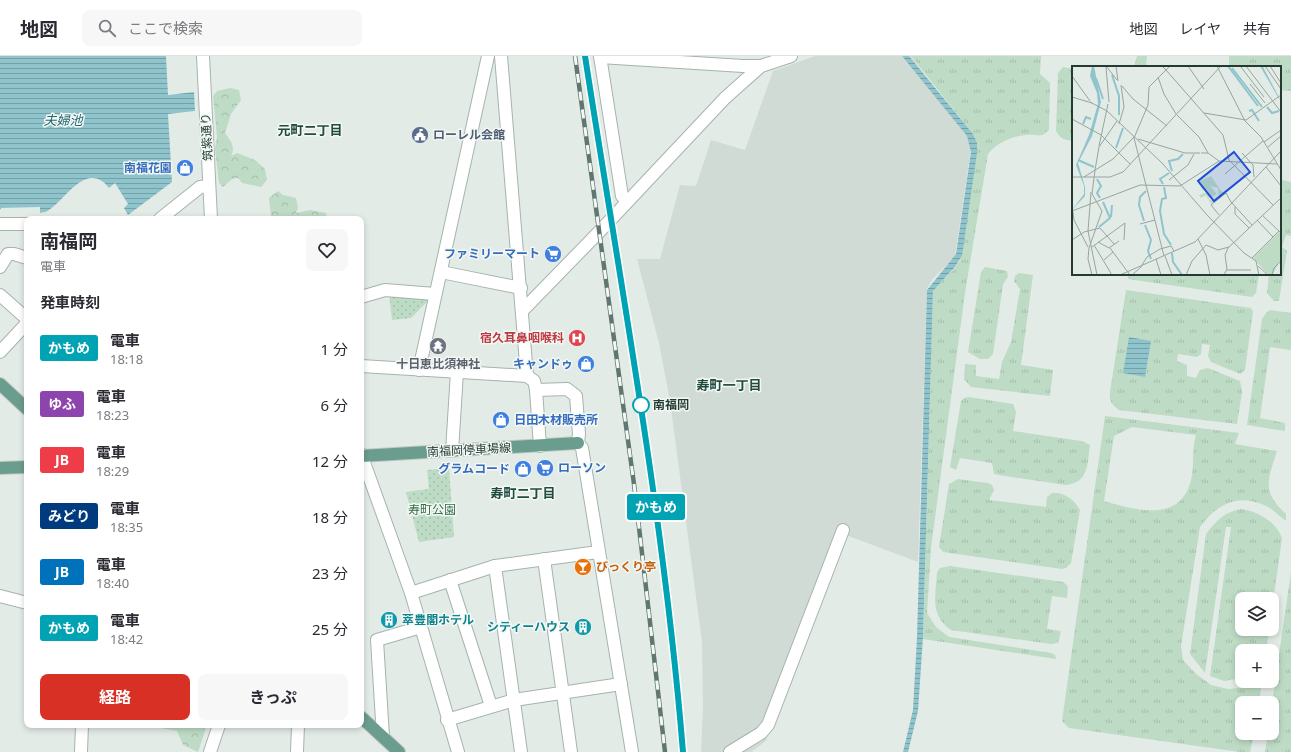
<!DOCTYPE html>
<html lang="ja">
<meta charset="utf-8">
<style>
:root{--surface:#fff;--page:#f7f7f7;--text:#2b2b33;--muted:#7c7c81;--line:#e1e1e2;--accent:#d93025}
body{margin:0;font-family:"Noto Sans","Noto Sans JP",sans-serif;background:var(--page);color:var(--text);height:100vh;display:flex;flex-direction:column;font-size:15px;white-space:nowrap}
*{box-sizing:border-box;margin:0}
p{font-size:13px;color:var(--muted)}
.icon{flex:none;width:22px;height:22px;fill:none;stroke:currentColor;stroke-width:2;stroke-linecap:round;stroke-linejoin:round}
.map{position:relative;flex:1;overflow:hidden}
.panel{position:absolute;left:24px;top:160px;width:340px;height:512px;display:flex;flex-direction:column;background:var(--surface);border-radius:8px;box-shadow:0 2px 6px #0003}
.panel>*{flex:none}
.badge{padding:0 8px;border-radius:3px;font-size:14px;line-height:26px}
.fabs{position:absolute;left:1235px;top:536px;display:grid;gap:8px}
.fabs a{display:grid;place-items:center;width:44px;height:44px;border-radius:8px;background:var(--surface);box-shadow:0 2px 6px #0003;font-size:20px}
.map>.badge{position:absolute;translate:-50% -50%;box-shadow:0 0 0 2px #fff}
h2{padding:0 16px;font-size:15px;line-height:36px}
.round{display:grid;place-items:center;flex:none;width:42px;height:42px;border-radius:8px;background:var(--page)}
.summary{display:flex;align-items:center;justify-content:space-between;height:68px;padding:0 16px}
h1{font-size:19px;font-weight:700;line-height:30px}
.button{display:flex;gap:8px;margin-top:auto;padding:8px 16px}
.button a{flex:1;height:46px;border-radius:8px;background:var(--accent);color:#fff;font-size:16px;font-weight:700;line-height:46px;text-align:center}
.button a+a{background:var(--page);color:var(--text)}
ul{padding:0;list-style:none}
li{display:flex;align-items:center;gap:12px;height:56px;padding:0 16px}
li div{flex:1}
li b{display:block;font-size:15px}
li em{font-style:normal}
li .badge{min-width:44px;font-weight:700;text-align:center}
header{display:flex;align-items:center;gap:24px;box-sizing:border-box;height:56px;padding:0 20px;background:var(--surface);border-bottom:1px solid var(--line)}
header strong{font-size:19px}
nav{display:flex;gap:22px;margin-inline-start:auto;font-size:14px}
.search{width:280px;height:36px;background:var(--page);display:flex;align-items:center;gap:10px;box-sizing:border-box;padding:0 14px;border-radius:8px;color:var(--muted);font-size:15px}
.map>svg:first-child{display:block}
</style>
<header>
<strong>地図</strong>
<div class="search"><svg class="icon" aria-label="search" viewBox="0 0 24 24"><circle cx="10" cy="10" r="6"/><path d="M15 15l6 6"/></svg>ここで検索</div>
<nav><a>地図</a><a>レイヤ</a><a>共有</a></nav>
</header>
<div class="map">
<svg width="1291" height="696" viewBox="0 0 1291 696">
<defs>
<pattern id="grass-tufts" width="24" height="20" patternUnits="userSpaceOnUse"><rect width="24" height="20" fill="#bedbc5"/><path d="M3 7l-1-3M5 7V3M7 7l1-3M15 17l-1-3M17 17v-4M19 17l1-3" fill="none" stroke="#a3bdaa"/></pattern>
<pattern id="forest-crowns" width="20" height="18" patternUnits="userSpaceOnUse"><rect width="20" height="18" fill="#bedbc5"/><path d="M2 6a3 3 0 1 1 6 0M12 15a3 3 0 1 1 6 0" fill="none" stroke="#a3bdaa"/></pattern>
<pattern id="park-dots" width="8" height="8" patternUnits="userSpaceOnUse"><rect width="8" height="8" fill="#bedbc5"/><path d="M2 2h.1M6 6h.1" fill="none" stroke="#a3bdaa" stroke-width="1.8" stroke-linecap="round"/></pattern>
<pattern id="water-rules" width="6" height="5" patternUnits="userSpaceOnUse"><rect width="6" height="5" fill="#90c4cc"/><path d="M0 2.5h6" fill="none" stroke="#75a0a6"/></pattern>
</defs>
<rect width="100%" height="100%" fill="#e3ebe7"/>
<!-- built -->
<path fill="#d1dbd6" d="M 815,0 L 911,0 L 972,86 L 955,200 L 932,224 L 927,233 L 918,506 L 846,479 L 766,685 L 751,696 L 701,696 L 703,650 L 702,586 L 670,345 L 659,287 L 637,203 L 660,203 L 680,129 L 696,130 L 711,84 L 745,94 L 773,15 Z"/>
<!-- grass -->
<g fill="url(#grass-tufts)" fill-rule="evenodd">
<path d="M 911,0 L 1041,0 L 1040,18 L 1050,27 L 1049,73 C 1042,83 1037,78 1027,79 C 1012,80 998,86 988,98 L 965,237 L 931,492 L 927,557 L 936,571 L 949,581 L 1051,597 L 1055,599 L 1056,603 L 923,583 L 933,235 L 955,212 L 961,203 L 977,88 L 973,78 Z"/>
<path d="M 1137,0 L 1147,0 L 1146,9 L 1143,11 L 1134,11 Z"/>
<path d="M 1234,0 L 1291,0 L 1291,35 L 1280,34 L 1280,11 L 1233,11 Z"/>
<path d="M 1063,11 L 1073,13 L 1073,85 C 1065,84 1060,83 1056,75 L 1058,17 Z"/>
<path d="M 1282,124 L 1291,126 L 1291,180 L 1286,179 L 1282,191 L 1287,195 L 1279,245 L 1274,245 L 1267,237 L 1269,218 L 1280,218 L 1280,140 Z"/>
<path d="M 985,211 L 1007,215 L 1008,221 L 1003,228 L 993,298 L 988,303 L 980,303 L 968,296 L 981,216 Z"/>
<path d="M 1019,217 L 1033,219 L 1021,309 L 1053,314 L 1050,340 L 971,331 L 964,323 L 965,308 L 976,309 L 976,320 L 999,323 L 1002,306 L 1011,286 L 1020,233 L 1014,225 L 1015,220 Z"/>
<path d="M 1128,218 L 1144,219 L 1259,218 L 1256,237 L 1252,241 L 1128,223 Z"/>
<path d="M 1126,234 L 1251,252 L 1253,256 L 1245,314 L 1240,318 L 1211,306 L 1208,300 L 1210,289 L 1202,288 L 1201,298 L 1197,301 L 1178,298 L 1177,305 L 1187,309 L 1187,320 L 1196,322 L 1200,314 L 1208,312 L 1240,325 L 1242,336 L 1237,368 L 1119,354 C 1112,349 1109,345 1110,336 Z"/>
<path d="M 1270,254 L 1291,257 L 1291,294 L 1270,291 L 1260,362 L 1285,367 L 1285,375 L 1247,369 L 1262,263 L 1266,257 Z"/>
<path d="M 969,341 L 1013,348 L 1016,356 L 1013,375 L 1081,385 L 1090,389 C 1087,409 1089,427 1065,429 L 999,419 L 994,418 L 992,407 L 960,402 L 956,414 L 950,411 L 961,345 L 964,342 Z"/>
<path d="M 1105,360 L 1239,377 L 1235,388 L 1277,395 C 1268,424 1261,435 1286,458 L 1286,465 C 1279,460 1272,452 1264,449 C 1237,437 1216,449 1200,471 L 1181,590 L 1183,604 L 1195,617 L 1211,629 L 1228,633 L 1250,631 L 1262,625 L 1259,647 L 1242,647 L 1242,677 L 1254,677 L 1250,696 L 1240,696 L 1069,672 L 1062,665 ZM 1132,371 L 1196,379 C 1192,392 1194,406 1192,419 C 1184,468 1138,455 1104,445 L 1114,380 Z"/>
<path d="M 958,423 L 988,427 L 992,429 L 994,434 L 989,444 L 1046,451 L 1047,441 L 1052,437 C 1064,436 1074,443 1080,454 L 1071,507 L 1066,512 L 1062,513 L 943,496 L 939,491 L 949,428 Z"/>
<path d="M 1241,453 C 1258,455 1276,466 1282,482 L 1272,554 L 1272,543 L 1242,543 L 1242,573 L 1269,573 L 1266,595 L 1242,595 L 1242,622 L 1224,625 L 1210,620 L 1231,471 L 1226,471 L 1205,617 L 1190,598 L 1206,478 C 1218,463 1223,457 1241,453 Z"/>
<path d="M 950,510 L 1063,526 L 1068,530 L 1067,542 L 1052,540 L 1047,573 L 1061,575 L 1058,587 L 1051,588 L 951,574 C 929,558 936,540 937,516 L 940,512 Z"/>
<path d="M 1291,516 L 1291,696 L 1265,696 L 1268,677 L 1272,677 L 1272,647 Z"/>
</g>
<!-- forest -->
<g fill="url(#forest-crowns)">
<path d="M 1229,0 L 1244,0 L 1237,6 L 1239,11 L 1229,11 Z"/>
<path d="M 230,32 L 239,34 L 241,44 L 231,58 L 225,77 C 230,84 236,90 231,100 L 237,97 L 255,104 L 265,113 L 267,124 L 261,131 L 242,127 L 238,122 L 232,123 L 223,131 L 219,127 L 215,93 L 217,81 L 213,40 L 217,35 Z"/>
<path d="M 278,135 L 283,139 L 296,142 L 298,152 L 296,157 L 310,154 L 326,157 L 327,163 L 278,163 L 271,160 L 269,142 Z"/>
<path d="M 143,669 L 177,669 L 180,672 L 183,669 L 191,671 L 193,669 L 207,669 L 198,696 L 183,689 L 177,675 Z"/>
</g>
<!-- park -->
<g fill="url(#park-dots)">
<path d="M 389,237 L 431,242 L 411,262 L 392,264 Z"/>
<path d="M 449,412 L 454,481 L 419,486 L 406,436 L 429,433 L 427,414 Z"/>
</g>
<!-- water -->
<g fill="url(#water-rules)">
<path d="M 0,0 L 166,0 L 168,39 L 194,36 L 195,55 L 168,58 L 172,126 L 128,159 L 124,152 L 128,148 L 115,127 L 109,132 C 87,104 66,143 49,154 C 47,156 43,156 40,157 L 40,151 L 1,152 L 0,154 Z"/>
<path d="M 902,0 L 909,0 L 973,78 L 977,87 L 977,97 L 962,200 L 955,211 L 933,235 L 923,581 L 918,655 L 908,696 L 903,696 L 913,654 L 917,581 L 927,234 L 956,198 L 971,96 L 967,80 Z"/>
<path d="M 1129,281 L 1151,285 L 1145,321 L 1123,317 Z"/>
</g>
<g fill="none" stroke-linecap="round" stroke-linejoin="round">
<defs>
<g id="minor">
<path d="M 203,0 L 211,163"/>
<path d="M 501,0 L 527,320"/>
<path d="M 600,0 L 622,140 L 627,146"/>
<path d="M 600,1 L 743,10 L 761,10"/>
<path d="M 160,163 L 200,131 L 209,130"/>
<path d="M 0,168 L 27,168"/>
<path d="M 0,211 L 8,198 L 14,198 L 27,202"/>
<path d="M 441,216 L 521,232"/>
<path d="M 0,239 L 27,263"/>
<path d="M 361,241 L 385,234 L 435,238"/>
<path d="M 523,254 L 599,176 L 725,42 L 761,10 L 791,0"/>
<path d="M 0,296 L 27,267"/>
<path d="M 361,310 L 527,320 L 534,325 L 536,334 L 540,390"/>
<path d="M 419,314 L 488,0"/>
<path d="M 536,334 L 567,333 L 576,340 L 579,378 L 578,387 L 582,392 L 632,696"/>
<path d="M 452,395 L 457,316"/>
<path d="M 361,398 L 411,537 L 458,696"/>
<path d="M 544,503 L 571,696"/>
<path d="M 495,510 L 521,696"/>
<path d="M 450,524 L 491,650"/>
<path d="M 411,537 L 495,510 L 598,496"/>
<path d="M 0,540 L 27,547"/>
<path d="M 447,664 L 514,644 L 621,628"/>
<path d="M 383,681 L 377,584 L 421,571"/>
<path d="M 81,696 L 82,669"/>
<path d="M 210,696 L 219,669"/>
<path d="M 297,696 L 298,669"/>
<path d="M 730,696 L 761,677 L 768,669 L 843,474"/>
</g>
<g id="major">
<path d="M 0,328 L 27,353"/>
<path d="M 361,400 L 578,387"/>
<path d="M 0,412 L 27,411"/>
<path d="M 361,661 L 399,696"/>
</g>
</defs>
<!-- minor casing -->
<use href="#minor" stroke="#a6b3ae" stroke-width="14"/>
<!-- major casing -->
<use href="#major" stroke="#c2c8c6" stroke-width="14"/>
<!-- minor -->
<use href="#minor" stroke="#fff" stroke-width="12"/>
<!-- major -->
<use href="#major" stroke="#6b9d8f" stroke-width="12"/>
<defs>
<g id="rail">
<path d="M 575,0 L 634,428 L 665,696"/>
<path d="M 585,0 C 622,231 664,462 683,696"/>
</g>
</defs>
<!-- rail casing -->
<use href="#rail" stroke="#5f7770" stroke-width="4.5"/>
<!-- rail -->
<use href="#rail" stroke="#f3f8f5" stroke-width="3" stroke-dasharray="9" stroke-linecap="butt"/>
</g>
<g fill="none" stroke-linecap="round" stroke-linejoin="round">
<defs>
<path id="line" d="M 585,0 C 621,232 664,462 683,696"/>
</defs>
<!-- line casing -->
<use href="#line" stroke="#fff" stroke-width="9"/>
<!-- line -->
<use href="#line" stroke="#00a3b4" stroke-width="6"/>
</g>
<!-- icons -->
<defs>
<symbol id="civic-disc" viewBox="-11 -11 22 22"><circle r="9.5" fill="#5c6f8a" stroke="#f3f8f5"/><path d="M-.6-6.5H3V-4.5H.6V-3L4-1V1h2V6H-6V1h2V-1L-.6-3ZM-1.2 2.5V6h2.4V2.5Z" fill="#fff"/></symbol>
<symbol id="shop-disc" viewBox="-11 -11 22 22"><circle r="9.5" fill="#3f7fe0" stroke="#f3f8f5"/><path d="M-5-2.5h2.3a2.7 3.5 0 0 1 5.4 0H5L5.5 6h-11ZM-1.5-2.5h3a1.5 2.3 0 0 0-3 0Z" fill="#fff"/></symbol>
<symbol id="supermarket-disc" viewBox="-11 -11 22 22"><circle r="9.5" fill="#3f7fe0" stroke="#f3f8f5"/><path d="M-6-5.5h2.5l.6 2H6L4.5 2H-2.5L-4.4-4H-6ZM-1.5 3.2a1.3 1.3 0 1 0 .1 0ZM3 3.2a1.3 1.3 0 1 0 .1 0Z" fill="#fff"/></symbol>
<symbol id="hospital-disc" viewBox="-11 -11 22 22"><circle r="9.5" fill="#e0444e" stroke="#f3f8f5"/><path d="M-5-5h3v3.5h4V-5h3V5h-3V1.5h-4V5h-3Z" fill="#fff"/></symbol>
<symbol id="temple-disc" viewBox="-11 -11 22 22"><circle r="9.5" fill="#6b7280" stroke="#f3f8f5"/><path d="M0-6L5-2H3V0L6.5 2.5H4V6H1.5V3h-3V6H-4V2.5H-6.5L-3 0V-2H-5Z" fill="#fff"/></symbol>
<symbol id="bar-disc" viewBox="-11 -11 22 22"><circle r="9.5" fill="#e8710a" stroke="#f3f8f5"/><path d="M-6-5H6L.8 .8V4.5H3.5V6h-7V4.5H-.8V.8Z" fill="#fff"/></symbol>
<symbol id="building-disc" viewBox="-11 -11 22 22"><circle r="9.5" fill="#0f9aa8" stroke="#f3f8f5"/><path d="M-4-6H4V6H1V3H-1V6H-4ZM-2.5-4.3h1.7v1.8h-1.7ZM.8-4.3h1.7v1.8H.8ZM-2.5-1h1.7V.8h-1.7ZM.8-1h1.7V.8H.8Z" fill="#fff"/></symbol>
</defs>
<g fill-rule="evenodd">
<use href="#civic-disc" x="410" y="69" width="20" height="20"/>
<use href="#shop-disc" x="175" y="102" width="20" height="20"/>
<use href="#supermarket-disc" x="543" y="188" width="20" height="20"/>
<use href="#hospital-disc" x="567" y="272" width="20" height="20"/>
<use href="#temple-disc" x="428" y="280" width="20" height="20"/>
<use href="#shop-disc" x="576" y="298" width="20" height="20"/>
<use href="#shop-disc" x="491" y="354" width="20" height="20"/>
<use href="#supermarket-disc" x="535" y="402" width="20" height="20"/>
<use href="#shop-disc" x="513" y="403" width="20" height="20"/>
<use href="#bar-disc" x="573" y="501" width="20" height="20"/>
<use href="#building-disc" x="379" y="554" width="20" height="20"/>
<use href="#building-disc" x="573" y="561" width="20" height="20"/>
</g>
<!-- markers -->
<circle fill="#fff" stroke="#00a3b4" stroke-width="2" cx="641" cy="349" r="8"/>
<g text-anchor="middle" stroke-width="3" stroke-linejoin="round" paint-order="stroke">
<!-- service labels -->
<g font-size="12" font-weight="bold" fill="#4e5e75" stroke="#f3f8f5" text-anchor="start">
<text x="433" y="83">ローレル会館</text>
</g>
<!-- street labels -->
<g font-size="12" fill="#243b34" stroke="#f3f8f5">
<text transform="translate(207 81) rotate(-93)" y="4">筑紫通り</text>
<text transform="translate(469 394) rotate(-3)" y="4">南福岡停車場線</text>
</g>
<!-- shop labels -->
<g font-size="12" font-weight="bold" fill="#366cbe" stroke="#f3f8f5" text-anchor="end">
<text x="172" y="116">南福花園</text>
<text x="540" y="202">ファミリーマート</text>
<text x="573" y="312">キャンドゥ</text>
<text x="514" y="368" text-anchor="start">日田木材販売所</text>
<text x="558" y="416" text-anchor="start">ローソン</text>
<text x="510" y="417">グラムコード</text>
</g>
<!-- health labels -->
<g font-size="12" font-weight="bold" fill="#be3a42" stroke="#f3f8f5" text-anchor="end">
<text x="564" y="286">宿久耳鼻咽喉科</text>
</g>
<!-- worship labels -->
<g font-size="12" font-weight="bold" fill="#5b616d" stroke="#f3f8f5">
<text x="438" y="312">十日恵比須神社</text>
</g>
<!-- stop labels -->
<g font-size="12" font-weight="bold" fill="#243b34" stroke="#f3f8f5" text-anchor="start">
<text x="653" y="353">南福岡</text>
</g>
<!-- park labels -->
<g font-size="12" fill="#326e48" stroke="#f3f8f5">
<text x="432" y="458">寿町公園</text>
</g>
<!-- food labels -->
<g font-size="12" font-weight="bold" fill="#c56008" stroke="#f3f8f5" text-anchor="start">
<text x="596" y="515">びっくり亭</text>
</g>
<!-- culture labels -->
<g font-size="12" font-weight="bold" fill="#0d838f" stroke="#f3f8f5" text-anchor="start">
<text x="402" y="568">萃豊閣ホテル</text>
<text x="570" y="575" text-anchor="end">シティーハウス</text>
</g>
<!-- water labels -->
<g font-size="13" font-style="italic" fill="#236772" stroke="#f3f8f5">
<text x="63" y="69">夫婦池</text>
</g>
<!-- neighbourhood labels -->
<g font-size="13" font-weight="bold" fill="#224b40" stroke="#f3f8f5">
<text x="310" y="79">元町二丁目</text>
<text x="729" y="334">寿町一丁目</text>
<text x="523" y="442">寿町二丁目</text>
</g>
</g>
<!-- overview -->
<g transform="translate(1072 10)">
<rect width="209" height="209" fill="#e3ebe7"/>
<path d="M 139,110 L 149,125 L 153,127 L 147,133 L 146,122 L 138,120 L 145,128 L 136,133 L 144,135 L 139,138 L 134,129 L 129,132 L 127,129 L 136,126 L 132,122 L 131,125 L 126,116 Z" fill="#bedbc5"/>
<path d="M 207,166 L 209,168 L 209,194 L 200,209 L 197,209 L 181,192 Z" fill="#bedbc5"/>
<path d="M 20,0 L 22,0 L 29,36 L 20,70 L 6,97 L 13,121 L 13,130 L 0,144 L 12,128 L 12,120 L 4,99 L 17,69 L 26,38 L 25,27 L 18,10 ZM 188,0 L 191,1 L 209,35 L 206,31 Z" fill="#90c4cc"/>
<path fill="none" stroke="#90c4cc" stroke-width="2" d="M 156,0 L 186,40M 160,2 L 190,41M 40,9 L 47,30 L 47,49M 24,12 L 31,33M 195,41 L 200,47 L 207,45M 177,45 L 180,44 L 187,55M 11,58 L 14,51 L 19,53M 44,82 L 51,62M 6,94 L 22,101M 100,105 L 97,95 L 106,93 L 111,88M 25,113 L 29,120 L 25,127 L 28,132M 91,118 L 88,113 L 97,107M 92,121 L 94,132 L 90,133 L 88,145 L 92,168 L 99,179M 39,151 L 40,139M 72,155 L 67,139 L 68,131 L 74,125M 73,159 L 79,174 L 76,185 L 79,193M 27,161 L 38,152 L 31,136M 100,187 L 101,196 L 110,209"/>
<path fill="none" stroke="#97a59f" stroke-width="1" d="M 34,0 L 45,14M 44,0 L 46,15M 90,0 L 94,4 L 77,21 L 76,39 L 62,72 L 92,190M 98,0 L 94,4 L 151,69 L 157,94 L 201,139M 116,0 L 132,23M 145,0 L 173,55 L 189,71 L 209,104M 174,0 L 209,46M 193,0 L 209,23M 198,0 L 209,17M 34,1 L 37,36M 169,1 L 192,31M 0,10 L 18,35M 86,11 L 92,28 L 104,48M 178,18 L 193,37M 50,20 L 61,33 L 95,60M 0,31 L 20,37M 18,36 L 35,45 L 90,97 L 135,149 L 172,187 L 184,195 L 187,209M 132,47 L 174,54 L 209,29M 105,49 L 127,71 L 136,87M 0,53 L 29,69 L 58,98M 47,58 L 52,41 L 49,19M 66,73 L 113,87 L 128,87M 192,76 L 209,64M 27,80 L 36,38M 196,81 L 209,70M 129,87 L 136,87 L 147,95M 170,87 L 181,99 L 182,111M 194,101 L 209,120M 153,108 L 191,75M 0,111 L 38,111 L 51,106 L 149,0M 12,111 L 41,93 L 62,71M 97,114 L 116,99 L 122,88M 19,126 L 16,165 L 25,209M 163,141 L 163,148 L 177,162M 0,145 L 68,119 L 108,120 L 147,95 L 205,98M 1,146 L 2,154 L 16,181M 147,149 L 139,139 L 154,127 L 159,136 L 180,159M 190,149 L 209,167M 185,154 L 201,171M 68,158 L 83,154M 126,173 L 134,189 L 138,209M 0,174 L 12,166 L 28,162 L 42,178M 26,176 L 37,182 L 47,175M 22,179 L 40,209M 20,181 L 53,157 L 52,174M 38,182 L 58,209M 93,190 L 100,209M 180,192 L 207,165M 84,193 L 89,209M 32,194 L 41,186M 70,199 L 75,191 L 88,183 L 99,180 L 102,185M 186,200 L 196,209M 155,204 L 179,204M 20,209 L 16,193 L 17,182 L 30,145 L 20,128 L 23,104 L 27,81 L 45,55M 48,209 L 123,176 L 209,85M 60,209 L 70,200M 114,209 L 120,195 L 134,179 L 146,184 L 157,181M 152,209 L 155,203 L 153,189 L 156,182 L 209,132M 200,209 L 202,202 L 209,195"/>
<path fill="#1d4ed8" fill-opacity="0.15" stroke="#1d4ed8" stroke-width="2" d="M 162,86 L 178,106 L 142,135 L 126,115 Z"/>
<rect width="209" height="209" fill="none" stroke="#243b34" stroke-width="2"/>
</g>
</svg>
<div class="fabs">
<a><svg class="icon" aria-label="layers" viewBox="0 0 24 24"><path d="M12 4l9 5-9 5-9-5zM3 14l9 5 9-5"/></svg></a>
<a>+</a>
<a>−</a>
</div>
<b class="badge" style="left:656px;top:451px;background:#00a3b4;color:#fff">かもめ</b>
<section class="panel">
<div class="summary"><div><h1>南福岡</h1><p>電車</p></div><a class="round"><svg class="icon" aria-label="heart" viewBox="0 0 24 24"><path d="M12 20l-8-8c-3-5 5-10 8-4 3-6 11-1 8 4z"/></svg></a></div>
<h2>発車時刻</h2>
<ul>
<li><span class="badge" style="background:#00a3b4;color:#fff">かもめ</span><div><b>電車</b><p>18:18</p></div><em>1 分</em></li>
<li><span class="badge" style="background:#8e44ad;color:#fff">ゆふ</span><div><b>電車</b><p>18:23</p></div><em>6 分</em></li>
<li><span class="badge" style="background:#ee3d49;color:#fff">JB</span><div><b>電車</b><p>18:29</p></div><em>12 分</em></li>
<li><span class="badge" style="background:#003b80;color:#fff">みどり</span><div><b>電車</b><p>18:35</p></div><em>18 分</em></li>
<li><span class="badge" style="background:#0072bc;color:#fff">JB</span><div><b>電車</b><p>18:40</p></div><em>23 分</em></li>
<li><span class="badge" style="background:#00a3b4;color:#fff">かもめ</span><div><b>電車</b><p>18:42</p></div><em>25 分</em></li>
</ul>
<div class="button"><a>経路</a><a>きっぷ</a></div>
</section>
</div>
